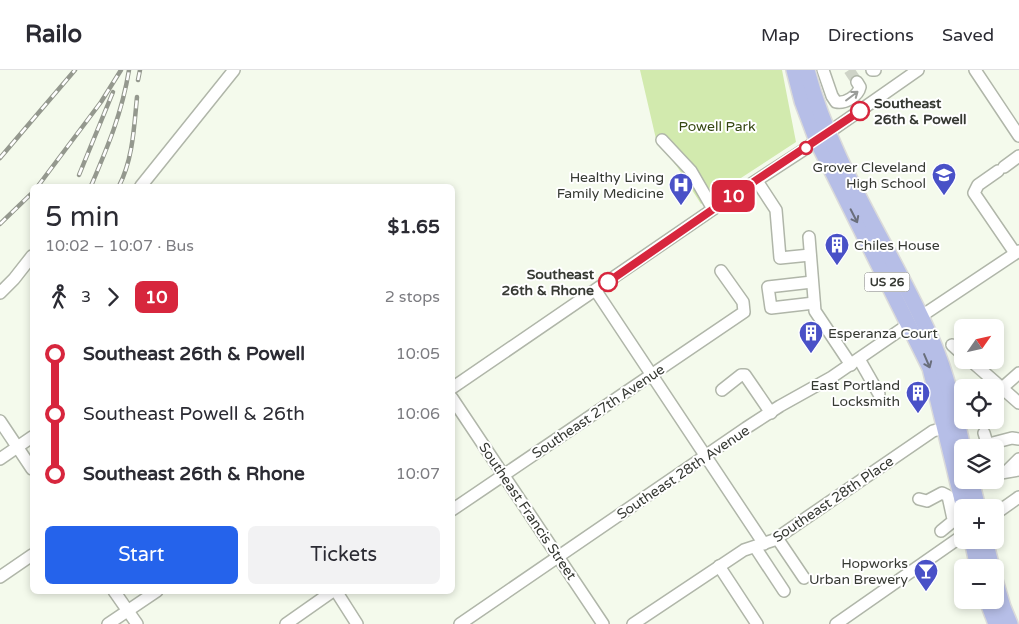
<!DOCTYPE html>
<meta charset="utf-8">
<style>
:root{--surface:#fff;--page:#f2f2f3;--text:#2b2b33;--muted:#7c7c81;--line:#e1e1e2;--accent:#2563eb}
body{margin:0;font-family:"Varela Round",sans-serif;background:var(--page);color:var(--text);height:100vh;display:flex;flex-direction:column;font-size:19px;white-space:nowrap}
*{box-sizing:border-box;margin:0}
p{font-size:16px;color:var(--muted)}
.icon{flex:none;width:28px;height:28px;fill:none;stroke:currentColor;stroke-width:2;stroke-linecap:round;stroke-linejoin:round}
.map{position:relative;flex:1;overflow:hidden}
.sheet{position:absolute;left:30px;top:114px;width:425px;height:410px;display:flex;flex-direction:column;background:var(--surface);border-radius:8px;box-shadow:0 2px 8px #0003}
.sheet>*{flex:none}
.badge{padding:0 10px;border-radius:8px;font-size:18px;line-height:32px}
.needle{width:32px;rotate:56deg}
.fabs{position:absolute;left:954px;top:249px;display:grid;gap:10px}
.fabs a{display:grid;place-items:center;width:50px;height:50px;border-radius:8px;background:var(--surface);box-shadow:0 2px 8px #0003;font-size:25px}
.map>.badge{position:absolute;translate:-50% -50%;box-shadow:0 0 0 2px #fff}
.legs{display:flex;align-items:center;gap:8px;height:55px;padding:0 15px;font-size:16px}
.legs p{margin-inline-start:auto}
.headline{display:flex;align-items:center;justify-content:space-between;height:85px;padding:0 15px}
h1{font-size:28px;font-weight:600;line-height:38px}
.cta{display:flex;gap:10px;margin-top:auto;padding:10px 15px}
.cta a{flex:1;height:58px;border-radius:8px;background:var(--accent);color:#fff;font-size:20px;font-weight:600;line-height:58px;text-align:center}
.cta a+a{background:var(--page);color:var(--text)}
ul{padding:0 15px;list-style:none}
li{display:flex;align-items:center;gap:18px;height:60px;font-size:19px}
li i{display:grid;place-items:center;width:8px;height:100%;margin:0 6px;background:currentColor}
li i::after{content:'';width:12px;height:12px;margin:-6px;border:4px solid;border-radius:50%;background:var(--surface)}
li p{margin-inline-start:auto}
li:first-child i{background:linear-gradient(#0000 50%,currentColor 0)}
li:last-child i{background:linear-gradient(currentColor 50%,#0000 0)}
header{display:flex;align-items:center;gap:30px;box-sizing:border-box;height:70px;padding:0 25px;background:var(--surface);border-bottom:1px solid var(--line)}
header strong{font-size:24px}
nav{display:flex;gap:28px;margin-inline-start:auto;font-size:18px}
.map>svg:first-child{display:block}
</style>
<header>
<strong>Railo</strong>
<nav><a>Map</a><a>Directions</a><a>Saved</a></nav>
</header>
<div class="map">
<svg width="1019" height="554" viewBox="0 0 1019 554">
<rect width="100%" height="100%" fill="#f4faec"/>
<!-- green -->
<path fill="#d2eaae" d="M 640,0 L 782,0 L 796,72 L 701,134 L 678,98 L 656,69 Z"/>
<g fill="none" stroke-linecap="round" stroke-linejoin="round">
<!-- minor-tunnel -->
<path stroke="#ced3c7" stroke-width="11" stroke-dasharray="11 5.5" stroke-linecap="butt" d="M 849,0 L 857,12"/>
<defs>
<g id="minor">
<path d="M 823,0 L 832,26 L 836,32 C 845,34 858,26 860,17 L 857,12"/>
<path d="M 872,0 L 875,0"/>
<path d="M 975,0 L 1019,66"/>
<path d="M 662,70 L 691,101 L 713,139"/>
<path d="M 1004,97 L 1019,86"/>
<path d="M 998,101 L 978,115 L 974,123 L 1015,183"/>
<path d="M 757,111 L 776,140 L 780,188 L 810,185"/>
<path d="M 141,116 L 234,0"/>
<path d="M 809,167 L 815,241 L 851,295"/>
<path d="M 812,212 L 768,217 L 771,238 L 814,233"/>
<path d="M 596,221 L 764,474"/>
<path d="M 0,223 L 14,209 L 32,186"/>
<path d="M 920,247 L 1019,181"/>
<path d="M 952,275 L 962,284"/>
<path d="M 859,289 L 879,324"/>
<path d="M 970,290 L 1019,333"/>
<path d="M 452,318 L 725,131 L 805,79 L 918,0"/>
<path d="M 1002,318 L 1019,303"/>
<path d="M 722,320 L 741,305 L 745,305 L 771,343"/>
<path d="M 452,328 L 603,554"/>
<path d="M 0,351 L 32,399"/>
<path d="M 984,363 L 987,373 L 989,374 L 1012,368 L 1019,369"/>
<path d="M 0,389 L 32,367"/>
<path d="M 1008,400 L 1019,389"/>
<path d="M 995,404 L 1019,400"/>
<path d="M 919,429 L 927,431 L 942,423 L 948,426 L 953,449 L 952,452 L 941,461"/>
<path d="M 452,440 L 744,242 L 743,232 L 721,201"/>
<path d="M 995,444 L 1019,427"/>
<path d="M 777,468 L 804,508"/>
<path d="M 755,477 L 784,521"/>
<path d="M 719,496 L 757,554"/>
<path d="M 0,507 L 32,485"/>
<path d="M 114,521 L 137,554"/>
<path d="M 336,521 L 357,554"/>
<path d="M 108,554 L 157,521"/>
<path d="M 286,554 L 333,521"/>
<path d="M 460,554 L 746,358 L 780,336 L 832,307 L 909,254"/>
<path d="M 633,554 L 744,480 L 774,470 L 933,361 L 951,356"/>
<path d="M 836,554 L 962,466"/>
</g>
<g id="major">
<path d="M 794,0 L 802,31 L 817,71 L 930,298 L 964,438"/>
<path d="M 807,0 C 832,97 895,184 934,275 C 948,308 955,343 963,378"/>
<path d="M 971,410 L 978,438"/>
<path d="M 972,470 L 978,498"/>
<path d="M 985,470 L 992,498"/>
<path d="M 995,510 L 1003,537 L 1010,554"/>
<path d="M 987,530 L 996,554"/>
</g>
</defs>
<!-- minor casing -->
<use href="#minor" stroke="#b0b6a9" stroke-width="14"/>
<!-- major casing -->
<use href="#major" stroke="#dbdbda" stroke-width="18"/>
<!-- minor -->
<use href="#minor" stroke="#fff" stroke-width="11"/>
<!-- major -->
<use href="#major" stroke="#b6bee7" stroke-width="15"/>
<defs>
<g id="rail">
<path d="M 138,10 L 140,0"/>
<path d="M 0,88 L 75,0"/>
<path d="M 79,105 L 113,22"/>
<path d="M 38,116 L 101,32 L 121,0"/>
<path d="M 91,116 C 108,76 122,43 129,0"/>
<path d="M 119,116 C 133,89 134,57 137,27"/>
<path d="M 0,154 L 32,123"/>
</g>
</defs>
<!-- rail casing -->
<use href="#rail" stroke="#94988e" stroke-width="4.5"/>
<!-- rail -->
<use href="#rail" stroke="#fff" stroke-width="2.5" stroke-dasharray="8" stroke-linecap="butt"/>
</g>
<!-- one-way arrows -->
<defs><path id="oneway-shaft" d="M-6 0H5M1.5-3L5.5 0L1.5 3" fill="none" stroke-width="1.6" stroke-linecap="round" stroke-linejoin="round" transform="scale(1.25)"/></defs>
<use stroke="#9a9c99" href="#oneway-shaft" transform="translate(852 26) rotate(-37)"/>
<g stroke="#696e7b">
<use href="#oneway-shaft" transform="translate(854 146) rotate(63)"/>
<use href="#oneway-shaft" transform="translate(927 291) rotate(67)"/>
</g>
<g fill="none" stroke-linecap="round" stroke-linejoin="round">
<defs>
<path id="line-1" d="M 608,212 L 725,131 L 860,41"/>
</defs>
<!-- line-1 casing -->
<use href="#line-1" stroke="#fff" stroke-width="11"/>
<!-- line-1 -->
<use href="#line-1" stroke="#d7263d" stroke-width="8"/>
</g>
<!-- icons -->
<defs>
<symbol id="school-pin" viewBox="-11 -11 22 30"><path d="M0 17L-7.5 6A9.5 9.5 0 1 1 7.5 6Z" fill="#4951c7" stroke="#fff"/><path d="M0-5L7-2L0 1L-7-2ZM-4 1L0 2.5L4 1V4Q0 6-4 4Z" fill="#fff"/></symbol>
<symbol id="hospital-pin" viewBox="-11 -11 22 30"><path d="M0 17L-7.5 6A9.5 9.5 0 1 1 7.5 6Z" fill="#4951c7" stroke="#fff"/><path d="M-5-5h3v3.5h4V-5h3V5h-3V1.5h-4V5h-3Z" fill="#fff"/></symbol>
<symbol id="building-pin" viewBox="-11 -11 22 30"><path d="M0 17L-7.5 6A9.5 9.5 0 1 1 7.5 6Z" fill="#4951c7" stroke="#fff"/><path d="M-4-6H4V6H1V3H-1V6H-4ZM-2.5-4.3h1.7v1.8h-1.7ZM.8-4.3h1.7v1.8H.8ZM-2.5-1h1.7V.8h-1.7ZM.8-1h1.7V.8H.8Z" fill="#fff"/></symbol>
<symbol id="bar-pin" viewBox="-11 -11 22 30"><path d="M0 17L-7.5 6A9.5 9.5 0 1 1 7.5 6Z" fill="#4951c7" stroke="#fff"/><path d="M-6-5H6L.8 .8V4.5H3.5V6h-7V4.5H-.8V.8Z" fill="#fff"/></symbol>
</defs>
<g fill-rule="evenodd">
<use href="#school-pin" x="930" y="91" width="28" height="38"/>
<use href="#hospital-pin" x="667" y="101" width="28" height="38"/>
<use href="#building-pin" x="823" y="161" width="28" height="38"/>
<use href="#building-pin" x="797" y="249" width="28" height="38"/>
<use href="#building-pin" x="904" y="309" width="28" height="38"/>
<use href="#bar-pin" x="912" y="487" width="28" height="38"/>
</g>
<!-- markers -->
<g fill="#fff" stroke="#d7263d" stroke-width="2.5">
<circle cx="860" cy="41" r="9"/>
<circle cx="806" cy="78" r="6"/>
<circle cx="608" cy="212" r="9"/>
</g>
<g text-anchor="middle" stroke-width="4" stroke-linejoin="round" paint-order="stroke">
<!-- shield labels -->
<rect fill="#fff" stroke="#727470" stroke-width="1" x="864.5" y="202.5" width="45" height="19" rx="4"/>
<g font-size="12" font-weight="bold" fill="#363933">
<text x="887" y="216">US 26</text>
</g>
<!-- stop labels -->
<g font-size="14" font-weight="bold" fill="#363933" stroke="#fff" text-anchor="start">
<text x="874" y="38">Southeast<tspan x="874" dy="16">26th &amp; Powell</tspan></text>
<text x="594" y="209" text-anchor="end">Southeast<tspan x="594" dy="16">26th &amp; Rhone</tspan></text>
</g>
<!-- park labels -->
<g font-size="14" fill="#354711" stroke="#fff">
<text x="717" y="61">Powell Park</text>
</g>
<!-- poi labels -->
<g font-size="14" fill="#363933" stroke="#fff" text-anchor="end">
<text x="926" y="102">Grover Cleveland<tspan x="926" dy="16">High School</tspan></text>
<text x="664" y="112">Healthy Living<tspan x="664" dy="16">Family Medicine</tspan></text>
<text x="854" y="180" text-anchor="start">Chiles House</text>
<text x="828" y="268" text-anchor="start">Esperanza Court</text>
<text x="900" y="320">East Portland<tspan x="900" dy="16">Locksmith</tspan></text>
<text x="908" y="498">Hopworks<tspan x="908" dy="16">Urban Brewery</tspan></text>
</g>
<!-- street labels -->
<g font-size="14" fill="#363933" stroke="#fff">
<text transform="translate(598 341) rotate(-34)" y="5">Southeast 27th Avenue</text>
<text transform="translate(683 402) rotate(-34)" y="5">Southeast 28th Avenue</text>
<text transform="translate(833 429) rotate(-34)" y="5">Southeast 28th Place</text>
<text transform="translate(528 441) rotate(56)" y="5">Southeast Francis Street</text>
</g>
</g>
</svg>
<div class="fabs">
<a><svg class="needle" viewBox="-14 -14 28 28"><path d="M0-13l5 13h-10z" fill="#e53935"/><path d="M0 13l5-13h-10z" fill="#7c7c81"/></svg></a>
<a><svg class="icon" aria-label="locate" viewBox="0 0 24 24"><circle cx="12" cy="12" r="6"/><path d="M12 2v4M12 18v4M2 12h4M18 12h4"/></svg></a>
<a><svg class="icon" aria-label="layers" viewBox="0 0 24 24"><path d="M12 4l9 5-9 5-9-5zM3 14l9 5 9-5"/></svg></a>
<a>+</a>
<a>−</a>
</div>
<b class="badge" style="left:733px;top:126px;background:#d7263d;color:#fff">10</b>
<section class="sheet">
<div class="headline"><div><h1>5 min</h1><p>10:02 – 10:07 · Bus</p></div><b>$1.65</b></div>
<div class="legs"><svg class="icon" aria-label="walk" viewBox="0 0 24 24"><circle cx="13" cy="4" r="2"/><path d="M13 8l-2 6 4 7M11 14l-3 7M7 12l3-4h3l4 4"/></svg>3<svg class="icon" aria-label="forward" viewBox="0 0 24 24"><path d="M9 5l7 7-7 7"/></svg><b class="badge" style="background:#d7263d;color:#fff">10</b><p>2 stops</p></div>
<ul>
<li><i style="color:#d7263d"></i><b>Southeast 26th &amp; Powell</b><p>10:05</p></li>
<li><i style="color:#d7263d"></i><span>Southeast Powell &amp; 26th</span><p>10:06</p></li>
<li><i style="color:#d7263d"></i><b>Southeast 26th &amp; Rhone</b><p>10:07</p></li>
</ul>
<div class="cta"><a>Start</a><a>Tickets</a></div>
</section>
</div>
